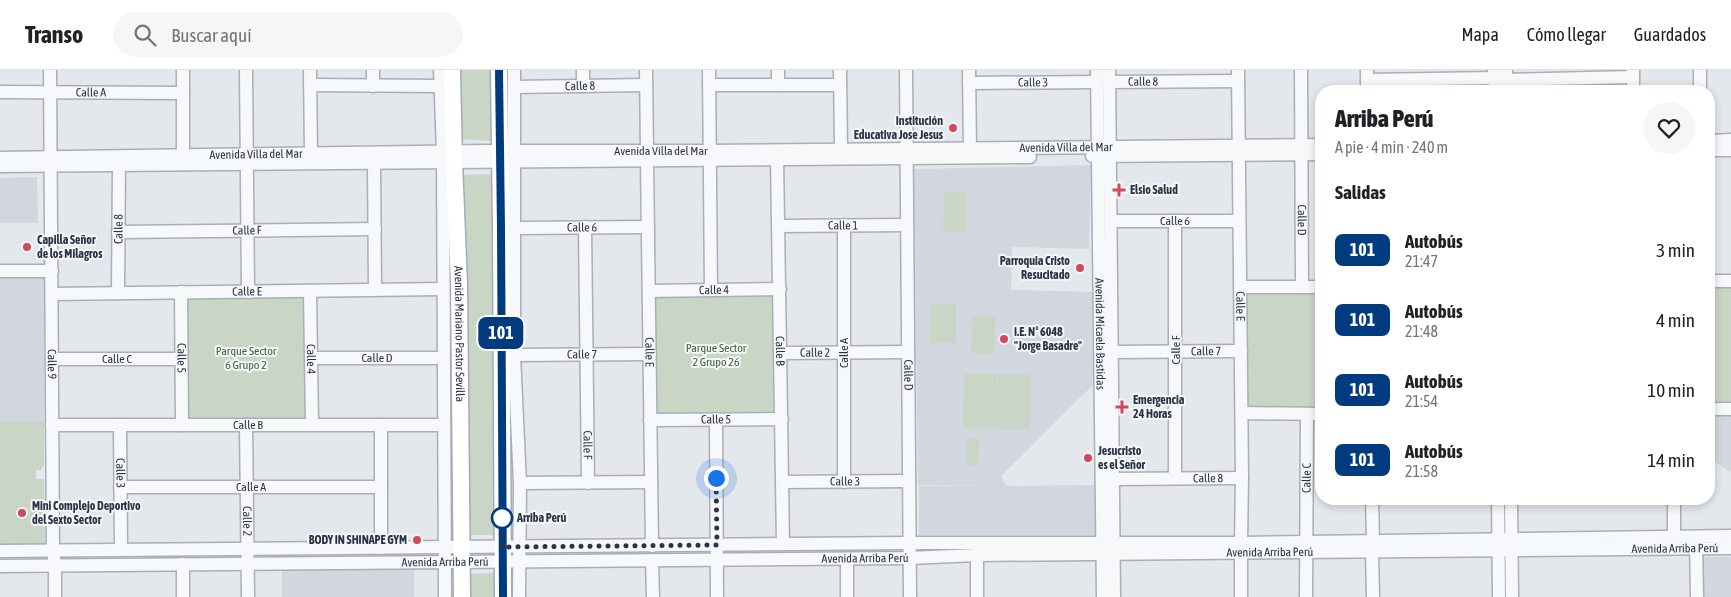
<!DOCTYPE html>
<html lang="es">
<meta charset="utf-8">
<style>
:root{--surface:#fff;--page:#f6f6f6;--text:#202124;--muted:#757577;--line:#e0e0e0}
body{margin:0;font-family:"Asap Condensed",sans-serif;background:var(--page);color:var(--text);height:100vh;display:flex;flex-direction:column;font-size:19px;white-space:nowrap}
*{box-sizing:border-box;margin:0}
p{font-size:16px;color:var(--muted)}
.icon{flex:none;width:28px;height:28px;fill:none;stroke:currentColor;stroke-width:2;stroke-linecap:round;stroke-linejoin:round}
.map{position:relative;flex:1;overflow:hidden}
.details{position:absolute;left:1315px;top:15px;width:400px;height:420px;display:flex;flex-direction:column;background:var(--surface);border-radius:20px;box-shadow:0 2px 8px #0003}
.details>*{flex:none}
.badge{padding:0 10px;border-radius:8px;font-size:18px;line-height:32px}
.you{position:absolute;width:25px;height:25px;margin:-12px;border:4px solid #fff;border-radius:50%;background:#1a73e8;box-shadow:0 0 0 8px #1a73e833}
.map>.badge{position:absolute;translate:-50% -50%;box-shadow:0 0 0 2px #fff}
h2{padding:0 20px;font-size:19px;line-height:45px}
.round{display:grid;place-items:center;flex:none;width:52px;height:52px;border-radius:26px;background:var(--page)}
.head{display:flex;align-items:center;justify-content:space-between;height:85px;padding:0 20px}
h1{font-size:24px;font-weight:800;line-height:38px}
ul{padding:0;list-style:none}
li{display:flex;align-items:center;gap:15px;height:70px;padding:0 20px}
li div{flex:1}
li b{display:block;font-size:19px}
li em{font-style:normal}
li .badge{min-width:55px;font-weight:700;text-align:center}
header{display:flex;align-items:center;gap:30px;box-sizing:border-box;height:70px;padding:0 25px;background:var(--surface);border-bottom:1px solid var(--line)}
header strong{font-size:24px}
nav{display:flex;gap:28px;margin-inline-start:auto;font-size:18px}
.search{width:350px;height:45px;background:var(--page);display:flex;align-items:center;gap:12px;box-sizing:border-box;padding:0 18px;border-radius:28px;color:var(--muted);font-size:19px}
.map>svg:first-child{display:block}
</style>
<header>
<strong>Transo</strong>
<div class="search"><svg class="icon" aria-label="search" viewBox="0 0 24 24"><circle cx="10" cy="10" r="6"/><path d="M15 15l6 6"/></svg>Buscar aquí</div>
<nav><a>Mapa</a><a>Cómo llegar</a><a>Guardados</a></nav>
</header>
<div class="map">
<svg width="1731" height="527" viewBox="0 0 1731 527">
<rect width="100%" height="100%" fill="#e4e7ec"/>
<!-- built -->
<g fill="#d2d6de">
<path d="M 1091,95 L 1089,179 L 1012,177 L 1011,220 L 1092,222 L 1093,315 L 1001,406 L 1006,416 L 1099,415 L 1099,465 L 919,465 L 919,416 L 999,415 L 918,415 L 914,99 Z"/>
<path d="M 37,107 L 38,153 L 0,153 L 0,108 Z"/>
<rect x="0" y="207" width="44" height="144"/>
<path d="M 1731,345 L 1731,402 L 1709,388 L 1709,346 Z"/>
<path d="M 1703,487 L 1731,487 L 1731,527 L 1698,527 L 1698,492 Z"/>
<rect x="282" y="500" width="132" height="27"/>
</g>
<!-- green -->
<g fill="#c9d6c5">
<path d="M 457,0 L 495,0 L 496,71 L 457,69 Z"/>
<path d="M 494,104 L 498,465 L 466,465 L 469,372 L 466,242 L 460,105 Z"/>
<path d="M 449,106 L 456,465 L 449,465 Z"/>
<path d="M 944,122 L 966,122 L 965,163 L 943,162 Z"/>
<path d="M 1709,217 L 1731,217 L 1731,334 L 1709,335 Z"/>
<path d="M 1246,222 L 1321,222 L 1321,337 L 1247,337 Z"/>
<path d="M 776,223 L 778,346 L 656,346 L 654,225 Z"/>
<path d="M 304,227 L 307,348 L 188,349 L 186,228 Z"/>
<path d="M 931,233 L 956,234 L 956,273 L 930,273 Z"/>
<path d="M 973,245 L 995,246 L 994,284 L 971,283 Z"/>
<path d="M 964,304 L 997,304 L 996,359 L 963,358 Z"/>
<path d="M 998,304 L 1031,305 L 1030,359 L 997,359 Z"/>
<path d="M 0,351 L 44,351 L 44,396 L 42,397 L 42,400 L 36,400 L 36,409 L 44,409 L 45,476 L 0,476 Z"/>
<path d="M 967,368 L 979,369 L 978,396 L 967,395 Z"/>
<path d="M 497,503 L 498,527 L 467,527 L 467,504 Z"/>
</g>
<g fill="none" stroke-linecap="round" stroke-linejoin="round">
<defs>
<g id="minor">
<path id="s1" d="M 50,0 L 53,481 L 55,496 L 55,527"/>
<path d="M 183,0 L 183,86"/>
<path d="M 246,0 L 248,222"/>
<path d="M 310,0 L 311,83"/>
<path d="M 373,0 L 373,16"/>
<path d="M 440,0 L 443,82 L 445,527"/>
<path d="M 514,0 L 514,285 L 520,413 L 519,527"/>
<path d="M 583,0 L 583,16"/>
<path d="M 646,0 L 647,81"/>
<path d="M 709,0 L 711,220"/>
<path d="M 778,0 L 778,15"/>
<path d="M 840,0 L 841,79"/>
<path id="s2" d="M 906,0 L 910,527"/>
<path d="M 969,0 L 970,78"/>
<path id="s3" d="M 1097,0 L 1103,527"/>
<path d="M 1109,0 L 1114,527"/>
<path id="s4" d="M 1238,0 L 1242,408 L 1241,473"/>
<path id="s5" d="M 1301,0 L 1302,217"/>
<path d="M 1367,0 L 1367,21"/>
<path d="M 1494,0 L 1495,21"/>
<path d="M 1506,0 L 1506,21"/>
<path d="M 1633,0 L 1633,21"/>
<path d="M 1367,10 L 1494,8"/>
<path d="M 1506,10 L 1633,7"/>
<path id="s6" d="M 1109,12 L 1238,11"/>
<path id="s7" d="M 969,13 L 1097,12"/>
<path d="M 310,15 L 441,16"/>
<path d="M 709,15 L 840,15"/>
<path id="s8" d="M 514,17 L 646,15"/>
<path d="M 1700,21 L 1700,0"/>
<path id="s9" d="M 0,22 L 183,23"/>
<path d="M 1709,71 L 1731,70"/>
<path d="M 1709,80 L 1731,80"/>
<path d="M 1092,86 L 1321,84"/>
<path id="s10" d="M 0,88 L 487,81 L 710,81 L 1321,75"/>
<path id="s11" d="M 777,89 L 783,474"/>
<path id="s12" d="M 647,90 L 652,476"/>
<path d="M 374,93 L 375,220"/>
<path d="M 0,96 L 1030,87"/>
<path id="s13" d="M 1111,151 L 1239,151"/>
<path d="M 1175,151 L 1175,408"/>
<path d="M 844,155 L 844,412"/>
<path id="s14" d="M 779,156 L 907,155"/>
<path id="s15" d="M 585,157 L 588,413"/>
<path id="s16" d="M 514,158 L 648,157"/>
<path id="s17" d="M 118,162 L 375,159"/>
<path d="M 0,201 L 52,201"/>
<path d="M 1709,211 L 1731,211"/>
<path d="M 1240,217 L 1321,217"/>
<path id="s18" d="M 310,221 L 312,355"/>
<path id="s19" d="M 649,221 L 780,219"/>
<path id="s20" d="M 181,222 L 182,355"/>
<path id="s21" d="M 118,223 L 119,95"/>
<path id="s22" d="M 52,224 L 443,219"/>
<path id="s23" d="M 1112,282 L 1241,281"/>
<path id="s24" d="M 781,283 L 908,282"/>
<path id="s25" d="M 514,285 L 650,284"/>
<path id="s26" d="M 311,288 L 443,288"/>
<path id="s27" d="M 52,289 L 181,289"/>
<path d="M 1709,339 L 1731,339"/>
<path d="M 1242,343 L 1321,344"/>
<path d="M 716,349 L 717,527"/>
<path id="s28" d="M 650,350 L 782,349"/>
<path id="s29" d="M 52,355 L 443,355"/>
<path id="s30" d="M 120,355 L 121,480"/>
<path id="s31" d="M 246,355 L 248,527"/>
<path d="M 381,355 L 381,478"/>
<path id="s32" d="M 1114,409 L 1242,408"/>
<path id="s33" d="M 783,412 L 909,411"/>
<path d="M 520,413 L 651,412"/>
<path id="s34" d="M 120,417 L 381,417"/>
<path d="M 1372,429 L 1373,470"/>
<path d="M 1498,429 L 1499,527"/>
<path d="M 1511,429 L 1512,527"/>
<path d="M 1674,467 L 1674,429"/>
<path d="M 1696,472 L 1697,527"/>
<path d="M 0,481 L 909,473 L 1241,473 L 1731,466"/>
<path d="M 1372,481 L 1373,527"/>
<path d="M 1241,483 L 1241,527"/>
<path d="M 977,485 L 977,527"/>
<path d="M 847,489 L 847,527"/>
<path d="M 652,490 L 653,527"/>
<path id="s35" d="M 0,496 L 909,488 L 977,485 L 1731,478"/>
<path d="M 183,527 L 183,494"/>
<path id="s36" d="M 1306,527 L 1307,344"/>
</g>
<g id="major">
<path id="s37" d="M 452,0 L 454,92 L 459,213 L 462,527"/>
<path d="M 499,0 L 501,158 L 503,527"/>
</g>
</defs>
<!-- minor casing -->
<use href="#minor" stroke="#a9aeb7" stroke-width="15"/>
<!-- major casing -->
<use href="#major" stroke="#a3abb8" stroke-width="19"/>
<!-- minor -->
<use href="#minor" stroke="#f7f8fa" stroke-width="12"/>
<!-- major -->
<use href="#major" stroke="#fff" stroke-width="16"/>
</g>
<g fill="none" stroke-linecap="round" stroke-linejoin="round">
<defs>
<path id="line" d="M 499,0 L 501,158 L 503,527"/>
</defs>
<!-- line casing -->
<use href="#line" stroke="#fff" stroke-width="11"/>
<!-- line -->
<use href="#line" stroke="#003b80" stroke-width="8"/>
<!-- walk -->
<path stroke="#2b3445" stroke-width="5" stroke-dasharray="0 9" d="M 502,448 L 502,477 L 717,475 L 716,408"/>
</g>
<!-- markers -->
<g fill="#d1495b" stroke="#f4f6f9" stroke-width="2">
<circle cx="953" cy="58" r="5"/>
<path d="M1116.5 112.5h5v5h5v5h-5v5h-5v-5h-5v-5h5z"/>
<circle cx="27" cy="177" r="5"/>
<circle cx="1080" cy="198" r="5"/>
<circle cx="1004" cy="269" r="5"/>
<path d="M1119.5 329.5h5v5h5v5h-5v5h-5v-5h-5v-5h5z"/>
<circle cx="1088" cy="388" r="5"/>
<circle cx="22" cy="443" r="5"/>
<circle cx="417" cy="470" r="5"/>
</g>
<circle fill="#fff" stroke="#003b80" stroke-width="2.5" cx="502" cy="448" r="10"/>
<g text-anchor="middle" stroke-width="4" stroke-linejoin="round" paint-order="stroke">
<!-- street labels -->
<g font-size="12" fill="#2b3445" stroke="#f4f6f9">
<text dy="4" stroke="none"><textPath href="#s6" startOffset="34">Calle 8</textPath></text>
<text dy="4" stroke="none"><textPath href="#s7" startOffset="64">Calle 3</textPath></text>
<text dy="4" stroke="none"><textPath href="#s8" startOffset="66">Calle 8</textPath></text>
<text dy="4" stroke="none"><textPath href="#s9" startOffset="91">Calle A</textPath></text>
<text dy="4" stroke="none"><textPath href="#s10" startOffset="1066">Avenida Villa del Mar</textPath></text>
<text dy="4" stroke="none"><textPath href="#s10" startOffset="661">Avenida Villa del Mar</textPath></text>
<text dy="4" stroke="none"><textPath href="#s10" startOffset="256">Avenida Villa del Mar</textPath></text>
<text dy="4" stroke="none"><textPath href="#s5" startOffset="150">Calle D</textPath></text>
<text dy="4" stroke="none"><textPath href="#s13" startOffset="64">Calle 6</textPath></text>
<text dy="4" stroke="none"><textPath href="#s14" startOffset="64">Calle 1</textPath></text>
<text dy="4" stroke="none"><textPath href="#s16" startOffset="68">Calle 6</textPath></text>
<text dy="4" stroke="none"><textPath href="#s21" startOffset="64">Calle 8</textPath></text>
<text dy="4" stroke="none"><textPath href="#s17" startOffset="129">Calle F</textPath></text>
<text dy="4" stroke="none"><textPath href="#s19" startOffset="65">Calle 4</textPath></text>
<text dy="4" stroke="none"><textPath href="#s22" startOffset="195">Calle E</textPath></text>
<text dy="4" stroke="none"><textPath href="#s4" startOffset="236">Calle E</textPath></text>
<text dy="4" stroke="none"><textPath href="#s37" startOffset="264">Avenida Mariano Pastor Sevilla</textPath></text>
<text dy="4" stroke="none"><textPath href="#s3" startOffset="264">Avenida Micaela Bastidas</textPath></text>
<text transform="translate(1176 280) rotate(-90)" y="4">Calle F</text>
<text dy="4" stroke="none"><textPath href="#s23" startOffset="94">Calle 7</textPath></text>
<text dy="4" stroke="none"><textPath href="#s11" startOffset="192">Calle B</textPath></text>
<text dy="4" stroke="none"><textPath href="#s12" startOffset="192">Calle E</textPath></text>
<text dy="4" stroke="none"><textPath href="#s24" startOffset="34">Calle 2</textPath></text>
<text transform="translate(844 283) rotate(-90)" y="4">Calle A</text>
<text dy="4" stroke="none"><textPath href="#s25" startOffset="68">Calle 7</textPath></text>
<text dy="4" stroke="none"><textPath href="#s18" startOffset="68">Calle 4</textPath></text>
<text dy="4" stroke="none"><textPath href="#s26" startOffset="66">Calle D</textPath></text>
<text dy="4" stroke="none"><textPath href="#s27" startOffset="65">Calle C</textPath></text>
<text dy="4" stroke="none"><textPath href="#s20" startOffset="66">Calle 5</textPath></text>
<text dy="4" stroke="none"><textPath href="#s1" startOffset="294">Calle 9</textPath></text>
<text dy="4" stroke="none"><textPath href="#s2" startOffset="305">Calle D</textPath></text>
<text dy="4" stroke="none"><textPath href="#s28" startOffset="66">Calle 5</textPath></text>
<text dy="4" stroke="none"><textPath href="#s29" startOffset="196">Calle B</textPath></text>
<text dy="4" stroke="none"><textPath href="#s15" startOffset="218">Calle F</textPath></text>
<text dy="4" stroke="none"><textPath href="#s30" startOffset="48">Calle 3</textPath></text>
<text dy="4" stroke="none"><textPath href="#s32" startOffset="94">Calle 8</textPath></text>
<text dy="4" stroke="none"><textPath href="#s36" startOffset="119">Calle C</textPath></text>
<text dy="4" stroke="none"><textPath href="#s33" startOffset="62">Calle 3</textPath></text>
<text dy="4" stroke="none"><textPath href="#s34" startOffset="131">Calle A</textPath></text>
<text dy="4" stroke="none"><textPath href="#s31" startOffset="96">Calle 2</textPath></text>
<text dy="4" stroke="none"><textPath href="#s35" startOffset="1675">Avenida Arriba Perú</textPath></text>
<text dy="4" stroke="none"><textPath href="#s35" startOffset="1270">Avenida Arriba Perú</textPath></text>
<text dy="4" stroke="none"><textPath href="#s35" startOffset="865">Avenida Arriba Perú</textPath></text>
<text dy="4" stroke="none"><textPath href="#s35" startOffset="445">Avenida Arriba Perú</textPath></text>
</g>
<!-- poi labels -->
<g font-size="12" font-weight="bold" fill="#2b3445" stroke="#f4f6f9" text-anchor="start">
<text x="943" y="55" text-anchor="end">Institución<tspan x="943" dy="14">Educativa Jose Jesus</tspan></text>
<text x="1130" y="124">Elsio Salud</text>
<text x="37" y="174">Capilla Señor<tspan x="37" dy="14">de los Milagros</tspan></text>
<text x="1070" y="195" text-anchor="end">Parroquia Cristo<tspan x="1070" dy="14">Resucitado</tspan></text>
<text x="1014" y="266">I.E. N° 6048<tspan x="1014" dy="14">"Jorge Basadre"</tspan></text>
<text x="1133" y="334">Emergencia<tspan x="1133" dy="14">24 Horas</tspan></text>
<text x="1098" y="385">Jesucristo<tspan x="1098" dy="14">es el Señor</tspan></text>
<text x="32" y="440">Mini Complejo Deportivo<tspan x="32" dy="14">del Sexto Sector</tspan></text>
<text x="407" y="474" text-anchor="end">BODY IN SHINAPE GYM</text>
</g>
<!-- park labels -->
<g font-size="12" fill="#3f6138" stroke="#f4f6f9">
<text x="716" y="282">Parque Sector<tspan x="716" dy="14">2 Grupo 26</tspan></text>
<text x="246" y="285">Parque Sector<tspan x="246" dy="14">6 Grupo 2</tspan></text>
</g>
<!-- stop labels -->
<g font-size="12" font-weight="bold" fill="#2b3445" stroke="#f4f6f9" text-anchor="start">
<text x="517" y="452">Arriba Perú</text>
</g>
</g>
</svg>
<div class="you" style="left:716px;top:408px"></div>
<b class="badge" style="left:501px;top:263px;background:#003b80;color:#fff">101</b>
<section class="details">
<div class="head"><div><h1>Arriba Perú</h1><p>A pie · 4 min · 240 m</p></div><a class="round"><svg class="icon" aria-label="heart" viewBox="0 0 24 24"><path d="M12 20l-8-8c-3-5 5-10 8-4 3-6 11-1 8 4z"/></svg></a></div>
<h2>Salidas</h2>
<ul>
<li><span class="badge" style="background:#003b80;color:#fff">101</span><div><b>Autobús</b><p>21:47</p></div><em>3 min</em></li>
<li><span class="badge" style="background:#003b80;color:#fff">101</span><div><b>Autobús</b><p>21:48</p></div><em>4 min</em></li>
<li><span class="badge" style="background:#003b80;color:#fff">101</span><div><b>Autobús</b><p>21:54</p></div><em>10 min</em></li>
<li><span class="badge" style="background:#003b80;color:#fff">101</span><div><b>Autobús</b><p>21:58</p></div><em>14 min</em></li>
</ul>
</section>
</div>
